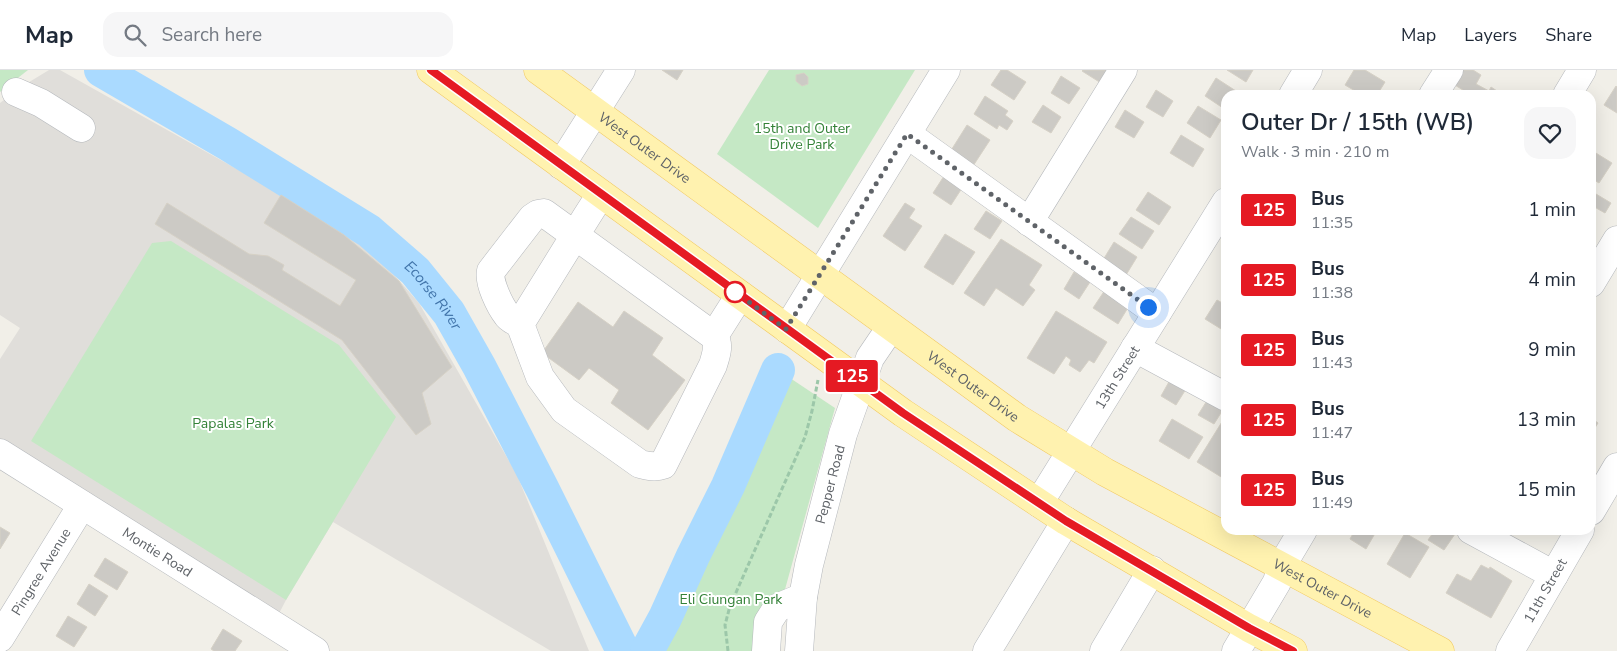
<!DOCTYPE html>
<meta charset="utf-8">
<style>
:root{--surface:#fff;--page:#f6f6f7;--text:#1f2937;--muted:#747a83;--line:#e0e1e3}
body{margin:0;font-family:"Nunito Sans",sans-serif;background:var(--page);color:var(--text);height:100vh;display:flex;flex-direction:column;font-size:19px;white-space:nowrap}
*{box-sizing:border-box;margin:0}
p{font-size:16px;color:var(--muted)}
.icon{flex:none;width:28px;height:28px;fill:none;stroke:currentColor;stroke-width:2;stroke-linecap:round;stroke-linejoin:round}
.map{position:relative;flex:1;overflow:hidden}
.side{position:absolute;left:1221px;top:20px;width:375px;height:445px;display:flex;flex-direction:column;background:var(--surface);border-radius:15px;box-shadow:0 5px 20px #0002}
.side>*{flex:none}
.badge{padding:0 10px;border-radius:4px;font-size:18px;line-height:32px}
.you{position:absolute;width:25px;height:25px;margin:-12px;border:4px solid #fff;border-radius:50%;background:#1a73e8;box-shadow:0 0 0 8px #1a73e833}
.map>.badge{position:absolute;translate:-50% -50%;box-shadow:0 0 0 2px #fff}
.round{display:grid;place-items:center;flex:none;width:52px;height:52px;border-radius:15px;background:var(--page)}
.overview{display:flex;align-items:center;justify-content:space-between;height:85px;padding:0 20px}
h1{font-size:24px;font-weight:600;line-height:38px}
ul{padding:0;list-style:none}
li{display:flex;align-items:center;gap:15px;height:70px;padding:0 20px}
li div{flex:1}
li b{display:block;font-size:19px}
li em{font-style:normal}
li .badge{min-width:55px;font-weight:700;text-align:center}
header{display:flex;align-items:center;gap:30px;box-sizing:border-box;height:70px;padding:0 25px;background:var(--surface);border-bottom:1px solid var(--line)}
header strong{font-size:24px}
nav{display:flex;gap:28px;margin-inline-start:auto;font-size:18px}
.search{width:350px;height:45px;background:var(--page);display:flex;align-items:center;gap:12px;box-sizing:border-box;padding:0 18px;border-radius:15px;color:var(--muted);font-size:19px}
.map>svg:first-child{display:block}
</style>
<header>
<strong>Map</strong>
<div class="search"><svg class="icon" aria-label="search" viewBox="0 0 24 24"><circle cx="10" cy="10" r="6"/><path d="M15 15l6 6"/></svg>Search here</div>
<nav><a>Map</a><a>Layers</a><a>Share</a></nav>
</header>
<div class="map">
<svg width="1617" height="581" viewBox="0 0 1617 581">
<rect width="100%" height="100%" fill="#f1efe8"/>
<!-- industrial -->
<path fill="#e0deda" d="M 49,0 L 60,0 L 328,150 L 374,182 L 419,233 L 517,405 L 589,581 L 551,581 L 333,452 L 286,530 L 273,555 L 0,383 L 0,289 L 20,258 L 0,245 L 0,33 L 21,17 Z"/>
<!-- green -->
<g fill="#c5e8c5">
<path d="M 0,0 L 28,0 L 0,22 Z"/>
<path d="M 769,0 L 915,0 L 818,158 L 717,84 Z"/>
<path d="M 171,171 L 339,275 L 396,347 L 286,530 L 31,371 L 152,173 Z"/>
<path d="M 778,300 L 835,338 L 784,523 L 779,581 L 647,581 C 697,491 737,395 778,300 Z"/>
</g>
<g fill="none" stroke-linecap="round" stroke-linejoin="round">
<!-- river -->
<g stroke="#aadaff" stroke-width="34">
<path id="s1" d="M 101,0 L 228,74 L 369,161 L 415,201 L 449,243 L 479,296 L 542,418 L 623,581"/>
<path d="M 647,581 L 665,548 L 693,486 L 728,416 L 778,300"/>
</g>
</g>
<!-- building -->
<g fill="#cccac5" stroke="#d6d1c6">
<path d="M 662,0 L 683,0 L 677,10 Z"/>
<path d="M 1001,0 L 1007,0 L 1026,12 L 1014,30 L 991,15 Z"/>
<path d="M 1083,0 L 1109,0 L 1101,13 L 1082,1 Z"/>
<path d="M 1227,0 L 1253,0 L 1246,12 Z"/>
<path d="M 1354,0 L 1365,0 L 1385,12 L 1377,25 L 1362,25 L 1345,15 Z"/>
<path d="M 1457,0 L 1473,0 L 1481,5 L 1476,14 L 1489,21 L 1491,17 L 1503,25 L 1471,25 L 1450,12 Z"/>
<path d="M 804,3 L 808,7 L 808,14 L 802,16 L 796,11 L 796,5 Z"/>
<path d="M 1061,6 L 1080,18 L 1069,34 L 1051,23 Z"/>
<path d="M 1216,8 L 1239,23 L 1238,25 L 1226,25 L 1226,40 L 1205,26 Z"/>
<path d="M 1616,16 L 1617,17 L 1617,43 L 1604,35 Z"/>
<path d="M 1156,20 L 1173,31 L 1163,47 L 1146,37 Z"/>
<path d="M 985,26 L 1008,41 L 1005,45 L 1013,51 L 1007,60 L 999,55 L 997,59 L 974,44 Z"/>
<path d="M 1043,35 L 1061,47 L 1051,63 L 1032,52 Z"/>
<path d="M 1198,36 L 1221,50 L 1210,68 L 1187,53 Z"/>
<path d="M 1125,40 L 1144,52 L 1134,68 L 1115,57 Z"/>
<path d="M 967,55 L 990,70 L 973,96 L 950,82 Z"/>
<path d="M 1181,65 L 1204,79 L 1193,97 L 1170,83 Z"/>
<path d="M 1591,80 L 1612,93 L 1599,113 L 1591,108 Z"/>
<path d="M 946,103 L 964,115 L 951,135 L 933,123 Z"/>
<path d="M 1591,121 L 1611,133 L 1605,143 L 1591,135 Z"/>
<path d="M 1148,122 L 1171,137 L 1159,155 L 1136,140 Z"/>
<path d="M 281,125 L 344,165 L 399,211 L 452,297 L 422,323 L 431,354 L 416,365 L 342,270 L 155,154 L 167,133 L 249,184 L 268,186 L 284,195 L 282,200 L 340,236 L 356,210 L 264,153 Z"/>
<path d="M 905,133 L 915,139 L 909,148 L 922,156 L 905,181 L 883,166 Z"/>
<path d="M 986,141 L 1002,151 L 990,169 L 974,159 Z"/>
<path d="M 1131,147 L 1154,161 L 1142,179 L 1119,164 Z"/>
<path d="M 945,164 L 975,182 L 953,215 L 924,197 Z"/>
<path d="M 1001,169 L 1042,195 L 1029,215 L 1035,220 L 1023,236 L 996,218 L 984,236 L 964,223 Z"/>
<path d="M 1114,172 L 1137,187 L 1126,205 L 1103,190 Z"/>
<path d="M 1074,202 L 1090,212 L 1079,229 L 1064,219 Z"/>
<path d="M 1105,220 L 1129,236 L 1118,254 L 1093,238 Z"/>
<path d="M 1217,230 L 1226,235 L 1226,262 L 1205,249 Z"/>
<path d="M 578,232 L 613,257 L 624,241 L 663,268 L 652,285 L 685,310 L 648,360 L 611,333 L 619,320 L 589,298 L 579,310 L 542,283 Z"/>
<path d="M 1056,241 L 1107,272 L 1094,293 L 1089,290 L 1080,302 L 1069,295 L 1071,290 L 1066,286 L 1054,304 L 1027,288 Z"/>
<path d="M 1170,310 L 1186,319 L 1176,335 L 1161,326 Z"/>
<path d="M 1208,329 L 1224,338 L 1214,354 L 1198,345 Z"/>
<path d="M 1591,345 L 1595,348 L 1594,350 L 1598,353 L 1591,364 Z"/>
<path d="M 1225,347 L 1226,348 L 1226,410 L 1197,392 Z"/>
<path d="M 1172,349 L 1203,367 L 1189,389 L 1159,371 Z"/>
<path d="M 0,457 L 10,463 L 0,479 Z"/>
<path d="M 1355,460 L 1377,460 L 1366,479 L 1350,469 Z"/>
<path d="M 1435,460 L 1457,461 L 1444,480 L 1428,470 Z"/>
<path d="M 1405,463 L 1429,477 L 1410,508 L 1387,494 Z"/>
<path d="M 105,488 L 128,502 L 117,520 L 94,506 Z"/>
<path d="M 1481,495 L 1489,499 L 1490,497 L 1512,511 L 1491,548 L 1446,523 L 1457,504 L 1471,511 Z"/>
<path d="M 89,514 L 108,526 L 95,546 L 77,534 Z"/>
<path d="M 68,546 L 87,557 L 74,577 L 56,566 Z"/>
<path d="M 223,559 L 242,571 L 235,581 L 214,581 L 211,579 Z"/>
</g>
<g fill="none" stroke-linecap="round" stroke-linejoin="round">
<defs>
<g id="minor">
<path d="M 16,22 L 41,33 L 81,58"/>
<path d="M 1293,25 L 1308,0"/>
<path d="M 1433,25 L 1449,0"/>
<path d="M 1567,25 L 1582,0"/>
<path d="M 907,64 L 1157,243"/>
<path d="M 561,95 L 621,0"/>
<path d="M 1029,152 L 1123,0"/>
<path d="M 1591,213 L 1617,170"/>
<path d="M 520,254 C 515,251 509,249 507,245 C 500,236 488,212 491,201 L 532,148 L 538,144 L 544,143 L 714,266 C 720,275 716,285 713,295 L 663,395 C 655,398 648,396 640,394 L 564,340 L 540,307 L 520,254 L 587,146 L 601,124"/>
<path d="M 787,259 L 946,0"/>
<path d="M 714,266 L 740,225"/>
<path d="M 1135,278 L 1226,327"/>
<path id="s2" d="M 0,383 L 315,581"/>
<path id="s3" d="M 1039,433 L 1226,132"/>
<path d="M 1591,441 L 1617,397"/>
<path d="M 1471,460 L 1554,505"/>
<path id="s4" d="M 0,568 L 82,435"/>
<path d="M 766,581 L 768,552 L 777,538 L 803,527"/>
<path id="s5" d="M 799,581 L 803,527 L 809,495 L 843,364 L 870,288 L 891,257"/>
<path d="M 987,581 L 1066,451"/>
<path d="M 1104,581 L 1152,500"/>
<path d="M 1236,581 L 1277,512 L 1281,497 L 1303,460"/>
<path id="s6" d="M 1510,581 L 1580,460"/>
</g>
<g id="major">
<path d="M 431,0 L 903,343 L 1066,451 L 1249,558 L 1293,581"/>
<path id="s7" d="M 538,0 L 1017,348 L 1105,402 L 1440,581"/>
</g>
</defs>
<!-- minor casing -->
<use href="#minor" stroke="#b5b8bc" stroke-width="29"/>
<!-- major casing -->
<use href="#major" stroke="#f2c960" stroke-width="29"/>
<!-- path -->
<path stroke="#9cc7a9" stroke-width="3" stroke-dasharray="5 2.5" stroke-linecap="butt" d="M 728,581 L 725,555 L 730,536 L 805,367 L 812,341 L 818,310"/>
<!-- minor -->
<use href="#minor" stroke="#fff" stroke-width="28"/>
<!-- major -->
<use href="#major" stroke="#fff2af" stroke-width="28"/>
</g>
<g fill="none" stroke-linecap="round" stroke-linejoin="round">
<defs>
<path id="line" d="M 431,0 L 903,343 L 1066,451 L 1249,558 L 1293,581"/>
</defs>
<!-- line casing -->
<use href="#line" stroke="#fff" stroke-width="11"/>
<!-- line -->
<use href="#line" stroke="#e51a23" stroke-width="8"/>
<!-- walk -->
<path stroke="#5f6368" stroke-width="5" stroke-dasharray="0 9" d="M 735,222 L 786,259 L 907,64 L 1148,237"/>
</g>
<!-- markers -->
<circle fill="#fff" stroke="#e51a23" stroke-width="2.5" cx="735" cy="222" r="10"/>
<g text-anchor="middle" stroke-width="4" stroke-linejoin="round" paint-order="stroke">
<!-- park labels -->
<g font-size="14" fill="#348238" stroke="#fff">
<text x="802" y="63">15th and Outer<tspan x="802" dy="16">Drive Park</tspan></text>
<text x="233" y="358">Papalas Park</text>
<text x="731" y="534">Eli Ciungan Park</text>
</g>
<!-- street labels -->
<g font-size="14" fill="#5f6368" stroke="#fff">
<text dy="5" stroke="none"><textPath href="#s7" startOffset="132">West Outer Drive</textPath></text>
<text dy="5" stroke="none"><textPath href="#s3" startOffset="148">13th Street</textPath></text>
<text dy="5" stroke="none"><textPath href="#s7" startOffset="538">West Outer Drive</textPath></text>
<text dy="5" stroke="none"><textPath href="#s5" startOffset="170">Pepper Road</textPath></text>
<text dy="5" stroke="none"><textPath href="#s2" startOffset="186">Montie Road</textPath></text>
<text dy="5" stroke="none"><textPath href="#s4" startOffset="78">Pingree Avenue</textPath></text>
<text dy="5" stroke="none"><textPath href="#s7" startOffset="942">West Outer Drive</textPath></text>
<text dy="5" stroke="none"><textPath href="#s6" startOffset="70">11th Street</textPath></text>
</g>
<!-- water labels -->
<g font-size="15" font-style="italic" fill="#4174aa" stroke="#fff">
<text dy="5" stroke="none"><textPath href="#s1" startOffset="404">Ecorse River</textPath></text>
</g>
</g>
</svg>
<div class="you" style="left:1148px;top:237px"></div>
<b class="badge" style="left:852px;top:306px;background:#e51a23;color:#fff">125</b>
<section class="side">
<div class="overview"><div><h1>Outer Dr / 15th (WB)</h1><p>Walk · 3 min · 210 m</p></div><a class="round"><svg class="icon" aria-label="heart" viewBox="0 0 24 24"><path d="M12 20l-8-8c-3-5 5-10 8-4 3-6 11-1 8 4z"/></svg></a></div>
<ul>
<li><span class="badge" style="background:#e51a23;color:#fff">125</span><div><b>Bus</b><p>11:35</p></div><em>1 min</em></li>
<li><span class="badge" style="background:#e51a23;color:#fff">125</span><div><b>Bus</b><p>11:38</p></div><em>4 min</em></li>
<li><span class="badge" style="background:#e51a23;color:#fff">125</span><div><b>Bus</b><p>11:43</p></div><em>9 min</em></li>
<li><span class="badge" style="background:#e51a23;color:#fff">125</span><div><b>Bus</b><p>11:47</p></div><em>13 min</em></li>
<li><span class="badge" style="background:#e51a23;color:#fff">125</span><div><b>Bus</b><p>11:49</p></div><em>15 min</em></li>
</ul>
</section>
</div>
